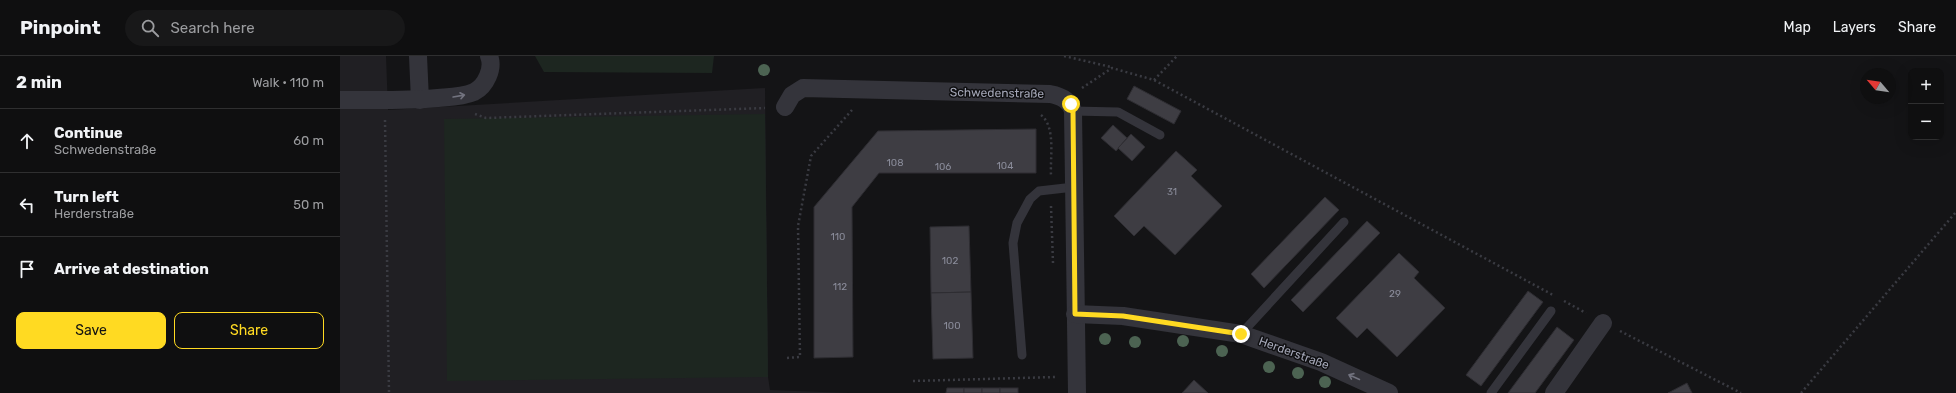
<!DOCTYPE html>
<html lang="en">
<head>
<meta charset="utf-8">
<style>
  :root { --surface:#0f0f10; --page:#181819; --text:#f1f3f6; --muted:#9b9c9f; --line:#2f2f30; --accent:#ffda22 }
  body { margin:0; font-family:Rubik,sans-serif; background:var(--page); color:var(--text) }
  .controls { position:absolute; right:12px; top:12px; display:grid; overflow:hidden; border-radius:8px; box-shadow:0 4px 16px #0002 }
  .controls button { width:36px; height:36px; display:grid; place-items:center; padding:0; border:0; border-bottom:1px solid var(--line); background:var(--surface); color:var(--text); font:20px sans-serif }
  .compass { position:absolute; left:1520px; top:12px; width:36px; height:36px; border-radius:50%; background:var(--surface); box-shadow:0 4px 16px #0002; rotate:299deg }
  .stop { position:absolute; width:12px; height:12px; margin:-9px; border:3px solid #ffda22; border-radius:50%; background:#fff }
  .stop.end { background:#ffda22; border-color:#fff; box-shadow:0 1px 4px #0008 }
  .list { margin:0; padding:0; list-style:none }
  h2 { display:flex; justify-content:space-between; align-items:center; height:52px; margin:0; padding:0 16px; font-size:17px }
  h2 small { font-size:13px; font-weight:400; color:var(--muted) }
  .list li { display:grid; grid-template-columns:26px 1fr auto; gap:12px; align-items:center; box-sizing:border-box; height:64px; padding:0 16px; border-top:1px solid var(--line) }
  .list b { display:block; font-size:15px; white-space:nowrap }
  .list p { margin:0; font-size:13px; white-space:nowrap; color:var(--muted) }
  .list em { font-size:13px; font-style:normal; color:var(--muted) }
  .actions { display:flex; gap:8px; padding:12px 16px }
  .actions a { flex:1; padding:9px 0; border:1px solid var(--accent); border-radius:8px; text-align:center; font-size:14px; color:var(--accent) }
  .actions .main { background:var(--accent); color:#111 }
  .icon { flex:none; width:22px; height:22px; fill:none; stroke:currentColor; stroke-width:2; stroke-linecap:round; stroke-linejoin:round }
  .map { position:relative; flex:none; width:1616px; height:337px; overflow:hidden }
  header { display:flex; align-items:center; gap:24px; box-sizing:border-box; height:56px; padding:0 20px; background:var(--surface); border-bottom:1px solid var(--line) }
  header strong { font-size:19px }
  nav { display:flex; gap:22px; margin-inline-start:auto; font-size:14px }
  .search { width:280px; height:36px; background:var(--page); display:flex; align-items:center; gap:10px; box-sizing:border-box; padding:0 14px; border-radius:22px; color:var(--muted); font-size:15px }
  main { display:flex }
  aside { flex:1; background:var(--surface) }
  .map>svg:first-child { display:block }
  .built { fill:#201f23 }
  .green { fill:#1d2620 }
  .building { fill:#3e3d43; stroke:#2e2d32 }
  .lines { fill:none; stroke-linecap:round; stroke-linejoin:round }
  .path { stroke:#3a3b42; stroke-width:2.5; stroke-dasharray:2 3; stroke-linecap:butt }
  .lane { stroke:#34343b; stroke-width:9 }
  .street { stroke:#34343b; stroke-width:18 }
  .tree { fill:#4c6352 }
  .oneway { stroke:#72737f }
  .route { stroke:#ffda22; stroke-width:5 }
  .labels { text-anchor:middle; stroke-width:3; stroke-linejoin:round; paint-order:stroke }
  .number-label { font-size:10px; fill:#8a8c9a }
  .street-label { font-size:12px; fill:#a4a7b7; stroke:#0f0f11 }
</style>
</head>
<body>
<header>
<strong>Pinpoint</strong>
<div class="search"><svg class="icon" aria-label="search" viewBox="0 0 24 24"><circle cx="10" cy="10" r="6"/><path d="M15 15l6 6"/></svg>Search here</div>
<nav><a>Map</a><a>Layers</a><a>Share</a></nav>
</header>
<main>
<aside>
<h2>2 min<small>Walk · 110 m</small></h2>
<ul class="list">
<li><svg class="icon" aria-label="ahead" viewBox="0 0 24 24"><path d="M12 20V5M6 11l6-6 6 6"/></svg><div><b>Continue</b><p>Schwedenstraße</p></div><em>60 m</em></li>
<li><svg class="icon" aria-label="left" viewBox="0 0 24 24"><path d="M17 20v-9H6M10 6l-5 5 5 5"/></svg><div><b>Turn left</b><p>Herderstraße</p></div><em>50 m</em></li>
<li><svg class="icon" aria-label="arrive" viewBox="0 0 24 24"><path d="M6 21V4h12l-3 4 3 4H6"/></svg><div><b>Arrive at destination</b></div></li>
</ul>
<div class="actions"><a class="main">Save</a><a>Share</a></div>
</aside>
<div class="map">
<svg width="1616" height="337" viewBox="0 0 1616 337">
  <rect width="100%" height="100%" fill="#141416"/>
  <!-- built -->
  <polygon class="built" points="0,0 46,0 48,54 425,32 428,321 430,334 509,337 0,337"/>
  <!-- green -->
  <g class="green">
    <polygon points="195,0 374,0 372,17 204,16"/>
    <polygon points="425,58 428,321 107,325 104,63"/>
  </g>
  <!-- building -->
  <g class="building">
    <polygon points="794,30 841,55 834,68 787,43"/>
    <polygon points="773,69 787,82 776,95 761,82"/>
    <polygon points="696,73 696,117 539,117 512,151 513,301 474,302 474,151 538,75"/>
    <polygon points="791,78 805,91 792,105 778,92"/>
    <polygon points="836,95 857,114 851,120 882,150 835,199 804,170 794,180 774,160"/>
    <polygon points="985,141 999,154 924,232 911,218"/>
    <polygon points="1027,165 1040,177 963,256 951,244"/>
    <polygon points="629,170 631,236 591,237 590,171"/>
    <polygon points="1059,197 1079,216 1074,222 1105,252 1057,301 1027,272 1017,282 996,262"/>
    <polygon points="1188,235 1203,246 1141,330 1126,319"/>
    <polygon points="631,236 633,302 593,303 591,237"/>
    <polygon points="1217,271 1234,284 1195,337 1168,337"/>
    <polygon points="854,324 868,337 842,337"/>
    <polygon points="1347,327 1352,337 1328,337"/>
    <polygon points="607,332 624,332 624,337 606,337"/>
    <rect x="624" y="332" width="18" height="5"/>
    <rect x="642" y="332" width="18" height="5"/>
    <rect x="660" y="332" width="18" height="5"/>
  </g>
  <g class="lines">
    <!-- path -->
    <g class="path">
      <polyline points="724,0 771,11"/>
      <polyline points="814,24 837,0"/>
      <polyline points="742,32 772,12 814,24 1213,239"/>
      <polyline points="135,58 146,62 425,52"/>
      <path d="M 701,59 C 716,71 710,101 711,119"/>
      <polyline points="45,64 49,337"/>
      <polyline points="711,150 713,207"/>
      <polyline points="1224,245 1246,257"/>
      <polyline points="1280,275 1401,337"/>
      <polyline points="447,302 460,301 458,170 471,100 512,54"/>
      <polyline points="573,325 716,321"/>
      <polyline points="1461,337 1616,156"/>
    </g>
    <!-- lane -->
    <g class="lane">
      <polyline points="733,55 778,56 820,79"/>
      <polyline points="901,278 1004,166"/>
      <polyline points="682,299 673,187 677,167 690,143 699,135 734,131"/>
      <polyline points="1151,337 1211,255"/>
    </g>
    <!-- street -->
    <g class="street">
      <polyline points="78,0 80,44"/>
      <path d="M 0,44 C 33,44 65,45 98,42 C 110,41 122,41 134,36 C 146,30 154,12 149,0"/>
      <path d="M 445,51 L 452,39 L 463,32 L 710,38 C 721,40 730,44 733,55 L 737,337"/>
      <polyline points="735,258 783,260 901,278 981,306 1049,337"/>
      <polyline points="1214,337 1263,267"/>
    </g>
  </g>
  <!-- trees -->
  <g class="tree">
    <circle cx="424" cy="14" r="6"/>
    <circle cx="765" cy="283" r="6"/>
    <circle cx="843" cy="285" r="6"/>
    <circle cx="795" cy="286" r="6"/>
    <circle cx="882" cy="295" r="6"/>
    <circle cx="929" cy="311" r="6"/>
    <circle cx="958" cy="317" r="6"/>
    <circle cx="985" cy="326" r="6"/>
  </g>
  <!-- one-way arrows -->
  <defs><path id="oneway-shaft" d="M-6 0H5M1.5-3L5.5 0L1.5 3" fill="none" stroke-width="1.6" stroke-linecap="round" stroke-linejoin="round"/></defs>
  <g class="oneway">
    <use href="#oneway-shaft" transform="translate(119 40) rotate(-10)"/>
    <use href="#oneway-shaft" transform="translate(1014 321) rotate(-156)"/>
  </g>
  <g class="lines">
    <!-- route -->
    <polyline class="route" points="731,48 733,55 735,258 783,260 901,278"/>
  </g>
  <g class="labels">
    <!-- number labels -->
    <g class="number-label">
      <text x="555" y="110">108</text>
      <text x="665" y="113">104</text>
      <text x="603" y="114">106</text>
      <text x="832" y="139">31</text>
      <text x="498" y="184">110</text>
      <text x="610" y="208">102</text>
      <text x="500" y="234">112</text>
      <text x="1055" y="241">29</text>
      <text x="612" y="273">100</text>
    </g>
    <!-- street labels -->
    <g class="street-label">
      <text transform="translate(657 37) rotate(1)" y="4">Schwedenstraße</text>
      <text transform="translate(954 297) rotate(20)" y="4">Herderstraße</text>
    </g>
  </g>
</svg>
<div class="controls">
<button>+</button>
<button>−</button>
</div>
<svg class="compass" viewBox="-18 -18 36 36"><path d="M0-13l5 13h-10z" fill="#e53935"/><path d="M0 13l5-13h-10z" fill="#9b9c9f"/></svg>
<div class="stop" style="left:731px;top:48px"></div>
<div class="stop end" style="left:901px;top:278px"></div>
</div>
</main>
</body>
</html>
